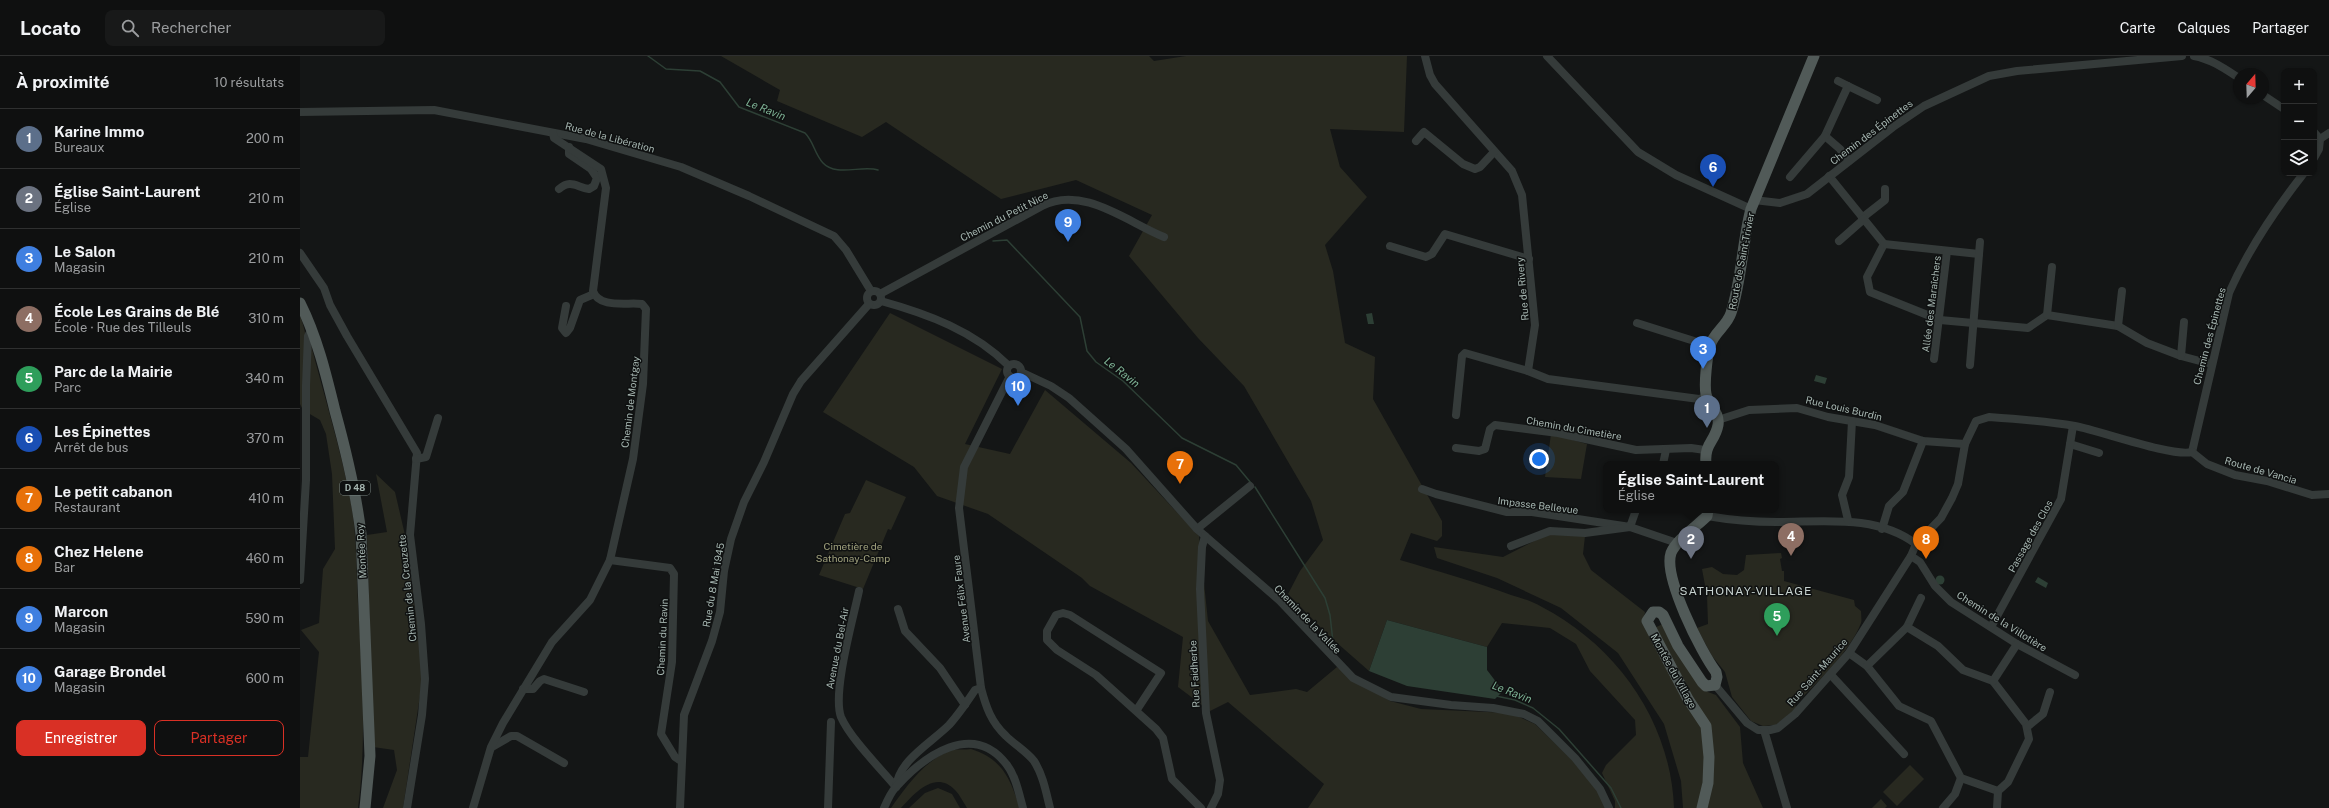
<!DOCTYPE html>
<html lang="fr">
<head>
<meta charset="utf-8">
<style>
  :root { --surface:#0f1010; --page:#181919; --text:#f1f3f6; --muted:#9b9d9f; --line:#2f3030; --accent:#d93025 }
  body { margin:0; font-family:"Public Sans",sans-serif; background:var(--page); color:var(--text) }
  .controls { position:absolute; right:12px; top:12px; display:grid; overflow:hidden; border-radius:8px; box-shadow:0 1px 3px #0004 }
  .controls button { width:36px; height:36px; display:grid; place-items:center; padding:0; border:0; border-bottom:1px solid var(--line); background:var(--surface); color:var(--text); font:20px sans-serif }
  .compass { position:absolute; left:1933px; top:12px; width:36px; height:36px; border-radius:50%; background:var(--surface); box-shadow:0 1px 3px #0004; rotate:19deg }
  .you { position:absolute; left:1239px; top:403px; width:14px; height:14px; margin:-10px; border:3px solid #fff; border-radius:50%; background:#1a73e8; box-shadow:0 0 0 6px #1a73e833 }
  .badge { display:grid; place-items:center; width:26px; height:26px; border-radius:50%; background:var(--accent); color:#fff; font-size:13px; font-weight:700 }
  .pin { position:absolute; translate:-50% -33px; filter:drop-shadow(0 1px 2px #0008) }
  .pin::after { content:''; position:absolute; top:21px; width:14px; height:12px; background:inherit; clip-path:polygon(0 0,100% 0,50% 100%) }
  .popup { position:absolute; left:1303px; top:405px; width:176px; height:52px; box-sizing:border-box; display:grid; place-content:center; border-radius:8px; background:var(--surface); filter:drop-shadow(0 1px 3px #0005); font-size:13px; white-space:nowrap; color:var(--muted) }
  .popup b { font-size:15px; color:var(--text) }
  .popup::after { content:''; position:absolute; left:50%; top:100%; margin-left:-8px; border:8px solid transparent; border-top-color:var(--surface) }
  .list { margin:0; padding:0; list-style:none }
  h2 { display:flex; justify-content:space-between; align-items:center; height:52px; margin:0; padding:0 16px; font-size:17px }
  h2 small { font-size:13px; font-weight:400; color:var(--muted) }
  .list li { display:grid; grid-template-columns:26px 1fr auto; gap:12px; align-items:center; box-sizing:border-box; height:60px; padding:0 16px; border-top:1px solid var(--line) }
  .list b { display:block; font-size:15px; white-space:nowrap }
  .list p { margin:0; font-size:13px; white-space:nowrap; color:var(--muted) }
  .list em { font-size:13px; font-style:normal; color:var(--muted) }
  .actions { display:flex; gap:8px; padding:12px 16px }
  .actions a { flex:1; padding:9px 0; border:1px solid var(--accent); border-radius:8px; text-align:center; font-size:14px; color:var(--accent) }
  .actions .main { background:var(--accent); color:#fff }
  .icon { flex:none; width:22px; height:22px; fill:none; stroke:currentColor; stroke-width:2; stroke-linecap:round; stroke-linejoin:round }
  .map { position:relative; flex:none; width:2029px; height:752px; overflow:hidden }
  header { display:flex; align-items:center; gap:24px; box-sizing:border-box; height:56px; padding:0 20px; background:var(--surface); border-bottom:1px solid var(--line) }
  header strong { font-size:19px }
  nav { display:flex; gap:22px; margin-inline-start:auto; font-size:14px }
  .search { width:280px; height:36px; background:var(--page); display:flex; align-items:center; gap:10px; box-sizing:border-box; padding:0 14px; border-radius:8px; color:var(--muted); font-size:15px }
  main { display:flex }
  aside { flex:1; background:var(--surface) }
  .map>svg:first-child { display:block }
  .green { fill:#282920 }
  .water { fill:#2d3f35 }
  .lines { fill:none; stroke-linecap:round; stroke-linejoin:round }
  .stream { stroke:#2d3f35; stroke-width:1.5 }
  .minor { stroke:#353b3a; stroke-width:8 }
  .major { stroke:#515a58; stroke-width:11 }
  .labels { text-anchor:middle; stroke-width:3; stroke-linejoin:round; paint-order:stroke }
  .shield { fill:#0f1111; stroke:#798481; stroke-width:1 }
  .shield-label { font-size:9px; font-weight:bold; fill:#a6b6b1 }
  .street-label { font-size:10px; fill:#a6b6b1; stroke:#0f1111 }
  .park-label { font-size:10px; fill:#a0a17d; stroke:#0f1111 }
  .water-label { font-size:11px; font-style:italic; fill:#7db194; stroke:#0f1111 }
  .quarter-label { font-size:12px; letter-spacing:1px; fill:#c7d2cf; stroke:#0f1111 }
</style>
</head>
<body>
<header>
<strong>Locato</strong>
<div class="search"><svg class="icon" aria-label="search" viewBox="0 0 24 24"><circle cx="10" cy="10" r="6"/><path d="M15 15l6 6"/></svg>Rechercher</div>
<nav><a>Carte</a><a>Calques</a><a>Partager</a></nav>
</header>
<main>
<aside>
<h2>À proximité<small>10 résultats</small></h2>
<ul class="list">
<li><span class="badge" style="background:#5c6f8a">1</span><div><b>Karine Immo</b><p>Bureaux</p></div><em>200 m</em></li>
<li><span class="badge" style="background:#6b7280">2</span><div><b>Église Saint-Laurent</b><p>Église</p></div><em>210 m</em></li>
<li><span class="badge" style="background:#3f7fe0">3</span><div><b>Le Salon</b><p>Magasin</p></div><em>210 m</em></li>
<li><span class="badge" style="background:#8d6e63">4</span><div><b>École Les Grains de Blé</b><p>École · Rue des Tilleuls</p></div><em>310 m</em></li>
<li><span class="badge" style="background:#2e9e5b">5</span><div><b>Parc de la Mairie</b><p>Parc</p></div><em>340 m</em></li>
<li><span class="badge" style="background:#1a4fb4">6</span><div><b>Les Épinettes</b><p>Arrêt de bus</p></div><em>370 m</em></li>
<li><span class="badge" style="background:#e8710a">7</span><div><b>Le petit cabanon</b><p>Restaurant</p></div><em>410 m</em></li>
<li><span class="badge" style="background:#e8710a">8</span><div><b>Chez Helene</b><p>Bar</p></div><em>460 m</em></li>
<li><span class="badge" style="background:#3f7fe0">9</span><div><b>Marcon</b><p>Magasin</p></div><em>590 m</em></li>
<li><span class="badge" style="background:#3f7fe0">10</span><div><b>Garage Brondel</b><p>Magasin</p></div><em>600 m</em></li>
</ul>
<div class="actions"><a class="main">Enregistrer</a><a>Partager</a></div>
</aside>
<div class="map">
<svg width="2029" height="752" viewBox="0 0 2029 752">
  <rect width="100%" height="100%" fill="#141616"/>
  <!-- green -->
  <g class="green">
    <path d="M 421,0 L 849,0 L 854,5 L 886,0 L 1107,0 L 1104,76 L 1030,73 L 1040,111 L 1067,141 L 1025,189 L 1033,215 L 1045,287 L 1075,301 L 1073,343 L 1142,465 L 1142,480 L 1137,485 L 1111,477 L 1100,504 C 1137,515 1174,525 1211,539 C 1221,542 1232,545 1242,551 C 1317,590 1371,666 1374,752 L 1315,752 L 1315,745 L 1302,717 L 1306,709 L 1336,679 L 1335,664 L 1290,615 L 1276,588 L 1250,572 L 1202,567 L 1187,591 L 1087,564 L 1069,615 L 1028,579 L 988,538 L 1000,515 L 1023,484 L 1011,445 L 944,330 L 898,282 L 829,200 L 852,159 L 776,124 L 701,143 L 586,66 L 562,81 L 477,45 L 480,34 Z"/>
    <polygon points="590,257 702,313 665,388 710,398 745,334 831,407 899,480 908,565 950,639 996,633 1007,636 1037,611 1090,645 1121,653 1210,657 1235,668 1271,703 1297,734 1306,752 1008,752 1024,728 928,646 910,655 878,631 883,581 790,530 782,522 688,458 637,440 614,411 523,356"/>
    <path d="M 0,260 C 5,271 4,280 11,289 C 24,340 40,390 50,442 C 57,476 56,512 58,547 C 62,614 67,685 58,752 L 0,752 L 0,701 L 8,701 L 19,596 L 1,574 L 19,567 L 23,513 L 35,493 L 32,418 L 26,378 L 20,364 L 3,354 L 0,348 Z"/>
    <polygon points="1251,378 1287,388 1281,423 1245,421"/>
    <polygon points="76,418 95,436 105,479 121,596 121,633 103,752 83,752 97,714 94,694 73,691 67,479 87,476"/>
    <polygon points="566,424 606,441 591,474 588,473 563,533 519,519 545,458 550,457"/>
    <polygon points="1248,478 1285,480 1283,498 1291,514 1345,556 1343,567 1352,573 1365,567 1387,612 1408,636 1416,639 1440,671 1443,707 1463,752 1383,752 1381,725 1364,668 1318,597 1261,552 1197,522 1137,502 1134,491 1203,501"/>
    <path d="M 1481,497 L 1482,502 L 1480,503 L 1482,515 L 1484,515 L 1484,525 L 1554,544 L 1555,550 L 1561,555 C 1561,559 1562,564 1561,567 C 1550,596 1516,627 1495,649 L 1497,652 L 1476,669 L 1463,670 L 1451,665 L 1432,641 L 1425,616 L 1412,600 L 1397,572 L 1408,568 L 1407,540 L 1402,513 L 1412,511 L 1423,518 L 1437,519 L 1444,514 L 1446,499 Z"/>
    <path d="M 671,693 C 703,703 710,723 720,752 L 667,752 C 663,746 660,739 655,734 C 635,713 614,738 601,752 L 591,752 C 605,732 627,701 653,694 C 658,693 666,694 671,693 Z"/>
    <polygon points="1610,709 1624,723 1597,750 1583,736"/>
    <polygon points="638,732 652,738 660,752 609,752 625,737"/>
    <polygon points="1581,743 1587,750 1585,752 1572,752"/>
  </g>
  <!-- water -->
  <g class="water">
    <polygon points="1072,257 1074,268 1068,268 1066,258"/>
    <polygon points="1516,319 1527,322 1525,328 1514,325"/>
    <circle cx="1640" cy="524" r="4.5"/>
    <polygon points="1738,521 1748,527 1746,532 1735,526"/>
    <polygon points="1087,564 1187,591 1187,614 1203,635 1195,643 1107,630 1069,615"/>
  </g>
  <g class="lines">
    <!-- stream -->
    <g class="stream">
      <path d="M 348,0 L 366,13 L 400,15 L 420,26 L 439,51 L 505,77 C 514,86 514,97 523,107 C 536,121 562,109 578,114"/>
      <polyline points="693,185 707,184 780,261 787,295 796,306 823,325 882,382 936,409 951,427"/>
      <polyline points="955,431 1025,542 1030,559 1033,586"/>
      <polyline points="1196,640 1215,644 1233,652 1259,673 1311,732 1321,752"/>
    </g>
    <!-- minor -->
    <g class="minor">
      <polyline points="1125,0 1130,19 1135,28 1212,115 1222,139 1235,269 1228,315 1248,323 1399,343 1406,341"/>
      <polyline points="1247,0 1338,96 1376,119 1451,153"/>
      <path d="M 1894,0 C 1911,3 1925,13 1939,22"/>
      <polyline points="1538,25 1548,30"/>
      <polyline points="1963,39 1984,53"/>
      <polyline points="0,56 134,54 286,83 381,111 449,140 534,180 546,194 571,235"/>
      <polyline points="2014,76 2020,83 2019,93 2014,102"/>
      <polyline points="2020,83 2029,77"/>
      <polyline points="1116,85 1124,76 1163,108 1175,113 1180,111 1194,96"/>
      <polyline points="1549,105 1540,93 1525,80 1548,30 1577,44"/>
      <polyline points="1529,120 1584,188 1567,221 1570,236 1640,264 1728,272 1747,259 1818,270 1847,287 1881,300 1911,308"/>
      <polyline points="1490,121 1525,80"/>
      <path d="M 259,133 C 271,123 276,131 289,133 L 294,130 L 297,122 L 291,113 L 269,98 L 269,91"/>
      <polyline points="1454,144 1480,147 1507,138 1593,71 1624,50 1689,20 1717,15 1882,0"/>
      <polyline points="1562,162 1585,144 1585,133"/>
      <polyline points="1539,185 1564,163"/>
      <polyline points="1584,188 1679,198"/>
      <polyline points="1090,190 1126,201 1132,198 1145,178 1229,203"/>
      <polyline points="0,197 24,232 30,249 47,280 117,397 110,479 121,568 125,623 122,659 107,752"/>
      <circle cx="574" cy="242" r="7"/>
      <path d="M 580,238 L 742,150 C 783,129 827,166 864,181"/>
      <path d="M 581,245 C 628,258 674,275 709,310"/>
      <polyline points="266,250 262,272 266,277 270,272 280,244 294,238"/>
      <polyline points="1747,259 1752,211"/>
      <polyline points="1337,267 1410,290"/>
      <polyline points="1818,270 1822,235"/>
      <polyline points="1881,300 1884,266"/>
      <polyline points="1634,303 1647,195"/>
      <circle cx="714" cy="315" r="7"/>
      <polyline points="1670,309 1680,186"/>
      <polyline points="721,316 751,330 769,342 826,393 897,473 980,545 1053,622 1091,641 1151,649 1193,652 1224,658 1238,665 1275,702 1300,733 1309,752"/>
      <path d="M 710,320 L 664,411 L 659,452 L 681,632 C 686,651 691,666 706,680 C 715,689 726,695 734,705 C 743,719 746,736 750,752"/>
      <polyline points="1156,359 1162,300 1165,297 1228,315"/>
      <polyline points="1418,364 1449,354 1497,352 1528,361 1575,369 1623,385 1665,388"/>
      <polyline points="1770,388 1799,397"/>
      <polyline points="1156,392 1179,395 1185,393 1190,373 1195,369 1258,377 1336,394 1391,392 1405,394"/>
      <path d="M 1892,396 L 1929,237 C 1948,194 1975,154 2004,117"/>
      <polyline points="1892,396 1907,408 1935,419 1967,425 2012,439 2029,438"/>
      <polyline points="116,403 126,401 138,362"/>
      <polyline points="1363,408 1366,394"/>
      <polyline points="1122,433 1136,438 1207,456 1232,456 1330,471 1336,454"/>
      <path d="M 1407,460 C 1430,464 1454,466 1477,466 C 1523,466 1576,458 1616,488"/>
      <polyline points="1548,464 1542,439 1549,421 1552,365"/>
      <polyline points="897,473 950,430"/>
      <polyline points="1582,473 1589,450 1603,436 1623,385"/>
      <polyline points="905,480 902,491 900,533 906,657 920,724 918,738 911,752"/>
      <polyline points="1211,490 1250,475 1285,477 1330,471 1377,487"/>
      <polyline points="1611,500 1620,506 1635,530 1651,546 1717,588 1775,619"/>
      <polyline points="310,504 370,512 374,518 372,606 361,678 375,701 381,705"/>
      <polyline points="0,524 6,424 6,330 8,280 12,273"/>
      <path d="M 559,535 C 553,563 532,637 541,661 C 550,682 581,713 596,731"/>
      <polyline points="598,553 605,575 640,612 665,649"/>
      <polyline points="1607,571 1621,542"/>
      <polyline points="1691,571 1761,443 1773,370"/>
      <polyline points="1549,597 1567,610 1599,650 1631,665 1661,722 1698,735 1708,726 1729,683 1726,668 1693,625"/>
      <polyline points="1567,610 1607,571 1638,590 1663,614 1693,625"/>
      <polyline points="1531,619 1604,698"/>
      <polyline points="1693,625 1717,588"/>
      <path d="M 1415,629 L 1447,667 L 1458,674 L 1470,674 L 1478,672 L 1495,658 L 1549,597 L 1611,500 L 1616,488 L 1641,462 L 1652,442 L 1658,428 L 1665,388 L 1676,365 L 1689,361 C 1718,363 1747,365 1775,370 C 1801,375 1872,401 1892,396"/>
      <polyline points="223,633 233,633 240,625 244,623 284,636"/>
      <polyline points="836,655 861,617 770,559 763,557 756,559 747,575 747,584 757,594 796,619 856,673 863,682 872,723 901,752"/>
      <polyline points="1727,671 1743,658 1750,636"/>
      <polyline points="1464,674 1487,752"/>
      <polyline points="192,691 211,680 217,680 264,707"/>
      <path d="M 596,731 C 599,704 631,687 649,669 C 659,658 667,646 675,634 L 681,632"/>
      <path d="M 173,752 L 191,691 L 203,667 L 252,586 L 290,544 L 310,504 L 333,403 L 343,328 L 346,253 L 342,248 C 328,246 299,253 293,235 L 306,132 L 301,113 L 254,82 L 253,77"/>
      <polyline points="380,752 384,659 412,585 420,556 424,515 431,483 444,446 464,406 493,338 501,325 569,248"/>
      <polyline points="528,752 531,666"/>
      <path d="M 584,752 C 587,745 591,736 596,731 C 624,700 673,664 707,709 C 716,721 719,738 723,752"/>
      <polyline points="1643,752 1655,738 1661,722"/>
      <polyline points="1697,752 1698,735"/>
    </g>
    <!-- major -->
    <g class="major">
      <path d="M 0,247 C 17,281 26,318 35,355 C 46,395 56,436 61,478 L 70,700 L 65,752"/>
      <path d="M 1406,408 C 1404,387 1415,386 1418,369 C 1420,356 1408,349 1406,338 C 1404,328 1407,300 1410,290 C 1413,277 1427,270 1431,257 C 1442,223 1442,187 1451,153 L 1514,0"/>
      <path d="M 1402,752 L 1408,727 L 1409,701 L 1406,670 L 1388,643 L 1347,565 L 1353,556 L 1359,556 L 1363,559 L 1378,590 L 1402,626 L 1406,630 L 1415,629 L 1417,621 L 1416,616 C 1401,596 1363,521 1371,497 C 1376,484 1397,470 1407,460 L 1408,454"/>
    </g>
  </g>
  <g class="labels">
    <!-- shield labels -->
    <rect class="shield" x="40" y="425" width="30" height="14" rx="3"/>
    <g class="shield-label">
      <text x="55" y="435">D 48</text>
    </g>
    <!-- street labels -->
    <g class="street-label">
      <text transform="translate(1571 76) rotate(-37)" y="4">Chemin des Épinettes</text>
      <text transform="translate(310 81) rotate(15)" y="4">Rue de la Libération</text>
      <text transform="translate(704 160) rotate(-27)" y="4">Chemin du Petit Nice</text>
      <text transform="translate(1441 205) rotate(-79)" y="4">Route de Saint-Trivier</text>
      <text transform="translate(1222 233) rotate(-95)" y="4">Rue de Rivery</text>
      <text transform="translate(1631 248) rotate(-83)" y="4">Allée des Maraîchers</text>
      <text transform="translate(1909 280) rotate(-75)" y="4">Chemin des Épinettes</text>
      <text transform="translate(330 346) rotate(-83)" y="4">Chemin de Montgay</text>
      <text transform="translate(1544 352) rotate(13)" y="4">Rue Louis Burdin</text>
      <text transform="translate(1274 372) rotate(10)" y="4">Chemin du Cimetière</text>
      <text transform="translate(1961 414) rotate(16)" y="4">Route de Vancia</text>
      <text transform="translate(1238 449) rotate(7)" y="4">Impasse Bellevue</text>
      <text transform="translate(1730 480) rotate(-61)" y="4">Passage des Clos</text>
      <text transform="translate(61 495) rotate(-93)" y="4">Montée Roy</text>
      <text transform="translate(413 529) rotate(-80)" y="4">Rue du 8 Mai 1945</text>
      <text transform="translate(107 532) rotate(-96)" y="4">Chemin de la Creuzette</text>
      <text transform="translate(661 543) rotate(-97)" y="4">Avenue Félix Faure</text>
      <text transform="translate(1008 563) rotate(46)" y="4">Chemin de la Vallée</text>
      <text transform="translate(1702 565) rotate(32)" y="4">Chemin de la Villotière</text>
      <text transform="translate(362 581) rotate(-87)" y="4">Chemin du Ravin</text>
      <text transform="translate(537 592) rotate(-79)" y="4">Avenue du Bel-Air</text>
      <text transform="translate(1374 615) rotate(61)" y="4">Montée du Village</text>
      <text transform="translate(1517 616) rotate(-49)" y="4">Rue Saint-Maurice</text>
      <text transform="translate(894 618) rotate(-93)" y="4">Rue Faidherbe</text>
    </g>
    <!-- park labels -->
    <g class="park-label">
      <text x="553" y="494">Cimetière de<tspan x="553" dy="12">Sathonay-Camp</tspan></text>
    </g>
    <!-- water labels -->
    <g class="water-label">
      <text transform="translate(466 53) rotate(22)" y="4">Le Ravin</text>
      <text transform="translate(822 316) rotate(38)" y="4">Le Ravin</text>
      <text transform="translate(1212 636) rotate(21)" y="4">Le Ravin</text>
    </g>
    <!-- quarter labels -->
    <g class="quarter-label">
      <text x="1446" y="539">SATHONAY-VILLAGE</text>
    </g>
  </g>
</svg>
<div class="controls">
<button>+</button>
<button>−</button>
<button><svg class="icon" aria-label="layers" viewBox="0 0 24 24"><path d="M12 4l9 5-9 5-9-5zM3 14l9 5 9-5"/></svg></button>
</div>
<svg class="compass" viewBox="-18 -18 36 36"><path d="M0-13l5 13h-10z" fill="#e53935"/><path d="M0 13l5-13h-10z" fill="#9b9d9f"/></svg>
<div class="you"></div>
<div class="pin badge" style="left:1407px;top:372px;background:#5c6f8a">1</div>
<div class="pin badge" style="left:1391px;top:503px;background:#6b7280">2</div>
<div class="popup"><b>Église Saint-Laurent</b>Église</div>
<div class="pin badge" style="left:1403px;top:313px;background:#3f7fe0">3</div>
<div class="pin badge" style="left:1491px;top:500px;background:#8d6e63">4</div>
<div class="pin badge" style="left:1477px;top:580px;background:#2e9e5b">5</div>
<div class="pin badge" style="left:1413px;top:131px;background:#1a4fb4">6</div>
<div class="pin badge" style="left:880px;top:428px;background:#e8710a">7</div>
<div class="pin badge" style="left:1626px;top:503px;background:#e8710a">8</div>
<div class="pin badge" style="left:768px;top:186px;background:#3f7fe0">9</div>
<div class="pin badge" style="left:718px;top:350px;background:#3f7fe0">10</div>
</div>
</main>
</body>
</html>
